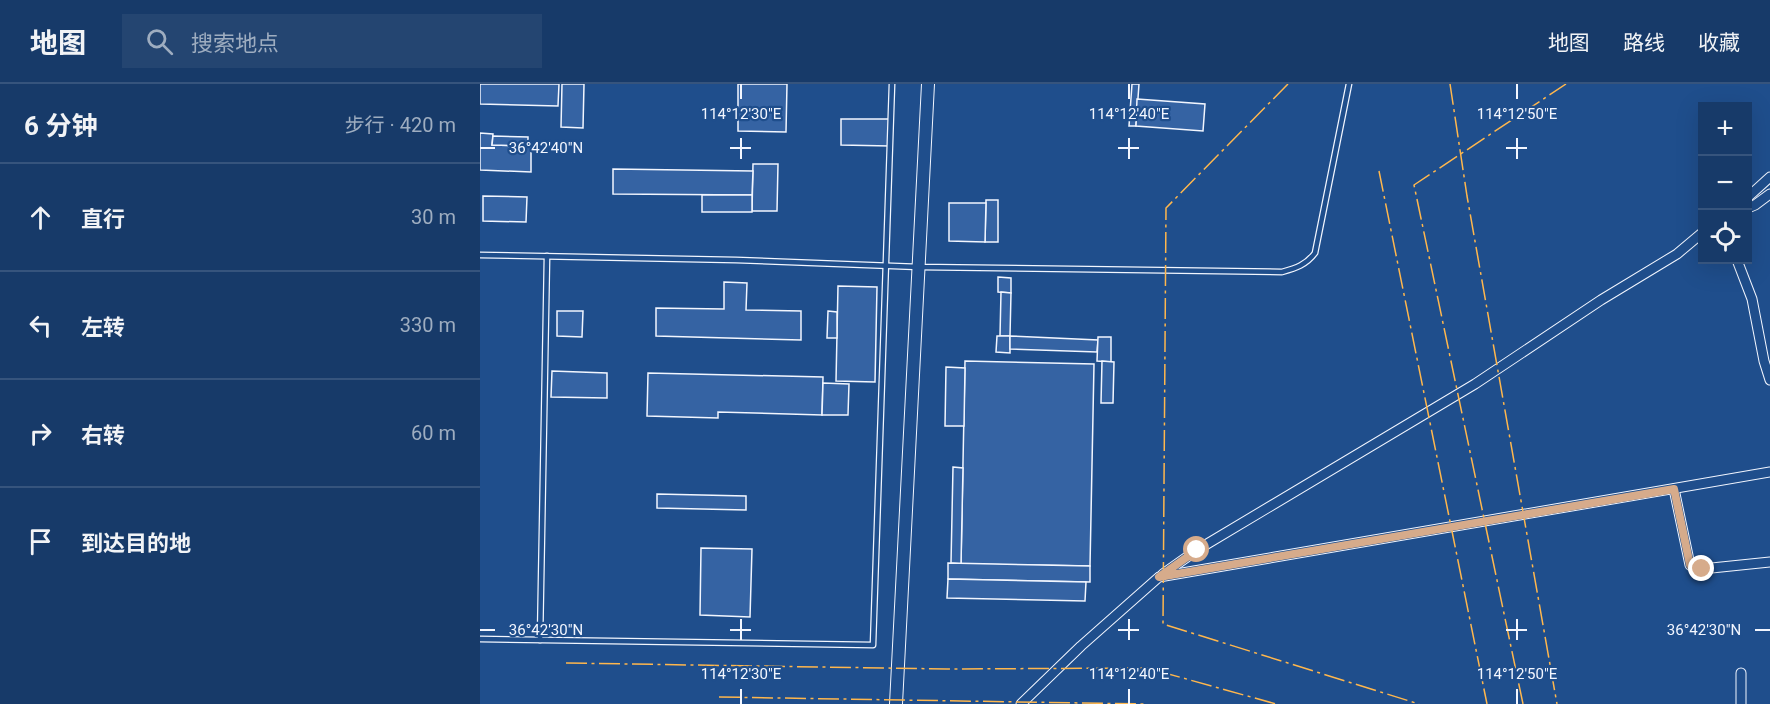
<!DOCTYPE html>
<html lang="zh">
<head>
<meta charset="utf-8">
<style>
  :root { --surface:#173a69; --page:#244571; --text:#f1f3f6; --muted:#9eadc0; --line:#36547d }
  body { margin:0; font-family:Roboto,"Noto Sans SC",sans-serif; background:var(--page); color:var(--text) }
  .controls { position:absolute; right:18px; top:18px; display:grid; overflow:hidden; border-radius:0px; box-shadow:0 6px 24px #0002 }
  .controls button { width:54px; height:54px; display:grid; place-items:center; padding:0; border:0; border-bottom:2px solid var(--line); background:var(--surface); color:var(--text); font:30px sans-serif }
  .stop { position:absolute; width:18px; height:18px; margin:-14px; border:4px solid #d6ab8b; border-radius:50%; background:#fff }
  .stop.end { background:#d6ab8b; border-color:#fff; box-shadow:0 2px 6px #0008 }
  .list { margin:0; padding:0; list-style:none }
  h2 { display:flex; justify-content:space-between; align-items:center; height:78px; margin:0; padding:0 24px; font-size:26px }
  h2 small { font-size:20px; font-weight:400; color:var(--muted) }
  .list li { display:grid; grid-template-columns:39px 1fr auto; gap:18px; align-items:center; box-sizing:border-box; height:108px; padding:0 24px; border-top:2px solid var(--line) }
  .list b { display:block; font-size:22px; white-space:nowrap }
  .list em { font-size:20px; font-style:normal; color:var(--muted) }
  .icon { flex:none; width:33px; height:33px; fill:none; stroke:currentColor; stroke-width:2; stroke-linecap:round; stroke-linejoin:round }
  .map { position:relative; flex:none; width:1290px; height:620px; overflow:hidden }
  header { display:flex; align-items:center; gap:36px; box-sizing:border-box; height:84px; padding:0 30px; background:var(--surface); border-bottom:2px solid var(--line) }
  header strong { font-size:28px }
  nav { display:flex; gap:33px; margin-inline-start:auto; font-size:21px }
  .search { width:420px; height:54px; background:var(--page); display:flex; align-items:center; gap:15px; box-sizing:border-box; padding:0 21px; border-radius:0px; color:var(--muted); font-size:22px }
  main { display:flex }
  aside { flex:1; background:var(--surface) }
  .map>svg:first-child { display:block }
  .building { fill:#3563a3; stroke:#f2f6ff; stroke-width:1.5 }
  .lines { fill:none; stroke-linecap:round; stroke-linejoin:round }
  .service-casing { stroke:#f2f6ff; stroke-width:7 }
  .minor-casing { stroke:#f2f6ff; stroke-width:11 }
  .tertiary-casing { stroke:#f2f6ff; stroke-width:14 }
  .service { stroke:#1f4e8c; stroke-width:4.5 }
  .minor { stroke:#1f4e8c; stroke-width:9 }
  .tertiary { stroke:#1f4e8c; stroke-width:12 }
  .power { stroke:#ffb74d; stroke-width:1.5; stroke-dasharray:21 4.5 3 4.5; stroke-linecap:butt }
  .route { stroke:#d6ab8b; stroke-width:8 }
  .ticks { fill:none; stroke:#f2f6ff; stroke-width:2 }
  .ticks-label { font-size:15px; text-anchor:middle; fill:#f2f6ff; stroke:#1f4e8c; stroke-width:4.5; stroke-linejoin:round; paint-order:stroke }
</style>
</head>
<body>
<header>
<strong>地图</strong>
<div class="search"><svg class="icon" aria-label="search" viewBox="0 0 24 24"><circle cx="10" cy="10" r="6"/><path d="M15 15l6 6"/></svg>搜索地点</div>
<nav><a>地图</a><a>路线</a><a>收藏</a></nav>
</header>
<main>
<aside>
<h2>6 分钟<small>步行 · 420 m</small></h2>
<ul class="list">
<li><svg class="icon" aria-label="ahead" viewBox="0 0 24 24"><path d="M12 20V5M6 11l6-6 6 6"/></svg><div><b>直行</b></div><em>30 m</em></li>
<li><svg class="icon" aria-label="left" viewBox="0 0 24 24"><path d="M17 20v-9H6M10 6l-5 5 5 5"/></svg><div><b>左转</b></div><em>330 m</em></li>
<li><svg class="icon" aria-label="right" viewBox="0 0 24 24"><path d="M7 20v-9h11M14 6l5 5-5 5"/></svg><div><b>右转</b></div><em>60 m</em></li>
<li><svg class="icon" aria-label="arrive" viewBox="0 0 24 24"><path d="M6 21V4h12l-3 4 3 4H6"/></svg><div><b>到达目的地</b></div></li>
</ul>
</aside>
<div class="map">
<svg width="1290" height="620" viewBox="0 0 1290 620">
  <rect width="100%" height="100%" fill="#1f4e8c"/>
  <!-- building -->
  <g class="building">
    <polygon points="0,0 79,0 78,22 0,20"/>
    <polygon points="82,0 104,0 103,44 81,43"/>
    <polygon points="258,0 307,0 306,48 258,47"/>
    <polygon points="652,0 659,0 656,42 649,42"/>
    <polygon points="657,15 725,20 723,47 656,42"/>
    <polygon points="361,35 410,35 410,62 361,61"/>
    <polygon points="0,49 13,50 12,61 51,62 51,88 0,86"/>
    <polygon points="13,52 48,53 48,62 12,61"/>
    <polygon points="273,80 298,80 297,127 272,127"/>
    <polygon points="133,85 273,87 272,111 133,110"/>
    <rect x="222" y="111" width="50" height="17"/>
    <polygon points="3,112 47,113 46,138 3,137"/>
    <polygon points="506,116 518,116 518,158 505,158"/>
    <polygon points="469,119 506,119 505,158 469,157"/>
    <polygon points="518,193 531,194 531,209 518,208"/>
    <polygon points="244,198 267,199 266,226 321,227 321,256 176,252 176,224 244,225"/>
    <polygon points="358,202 397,203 395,298 356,297"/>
    <polygon points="521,208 531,209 530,252 520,252"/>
    <polygon points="77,227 103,227 102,253 77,252"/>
    <polygon points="348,227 357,228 357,254 347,254"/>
    <polygon points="517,252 530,252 530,269 516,268"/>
    <polygon points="530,252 618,256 617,268 530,265"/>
    <polygon points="618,253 631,253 631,278 617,277"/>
    <polygon points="485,277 614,280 610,482 481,480"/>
    <polygon points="622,277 634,278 633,319 621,319"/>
    <polygon points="466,283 485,284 484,342 465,342"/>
    <polygon points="72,287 127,289 127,314 71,313"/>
    <polygon points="168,289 343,293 342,331 238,328 238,334 167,332"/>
    <polygon points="343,299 369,300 368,331 342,331"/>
    <polygon points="473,383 483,384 481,480 471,479"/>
    <polygon points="177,410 266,412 266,426 177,424"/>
    <polygon points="221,464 272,465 270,533 220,531"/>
    <polygon points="468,479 610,482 610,498 468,495"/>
    <polygon points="468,495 606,498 605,517 467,514"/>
  </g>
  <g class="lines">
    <defs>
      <g id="service">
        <path d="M 0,171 L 256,176 L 439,183 L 802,188 C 816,184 826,181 835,169 L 869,0"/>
        <polyline points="0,555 393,561 412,0"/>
        <polyline points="60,556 67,172"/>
      </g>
      <g id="minor">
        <polyline points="1268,113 1290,93"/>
        <polyline points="1268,124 1275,121 1290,110"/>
        <polyline points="1257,176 1272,215 1284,277 1290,296"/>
        <polyline points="1194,405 1210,481 1214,484 1222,485 1290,478"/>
        <polyline points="683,490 717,466 995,300 1121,216 1197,170 1222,149"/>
        <polyline points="541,620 601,562 679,493 1290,388"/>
        <polyline points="1261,620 1261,589"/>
      </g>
      <polyline id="tertiary" points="416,620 448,0"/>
    </defs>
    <!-- service casing -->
    <use href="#service" class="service-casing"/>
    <!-- minor casing -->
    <use href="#minor" class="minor-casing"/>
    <!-- tertiary casing -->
    <use href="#tertiary" class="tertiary-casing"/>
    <!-- service -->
    <use href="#service" class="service"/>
    <!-- minor -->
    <use href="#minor" class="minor"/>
    <!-- tertiary -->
    <use href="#tertiary" class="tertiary"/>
    <!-- power -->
    <g class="power">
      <polyline points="808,0 686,124 683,540 939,620"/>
      <polyline points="970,0 987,112 1077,620"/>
      <polyline points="899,87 1007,620"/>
      <polyline points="86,579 467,585 667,584 796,620"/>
      <polyline points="239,613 664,620"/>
      <polyline points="1043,620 934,101 1086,0"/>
    </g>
  </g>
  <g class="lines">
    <!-- route -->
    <polyline class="route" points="717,466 679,493 1194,405 1210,481 1214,484 1222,485"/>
  </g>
  <!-- ticks -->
  <path class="ticks" d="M 261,0 L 261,15M 649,0 L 649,15M 1037,0 L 1037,15M 261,54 L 261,75M 649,54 L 649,75M 1037,54 L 1037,75M 0,64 L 15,64M 250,64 L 271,64M 638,64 L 659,64M 1026,64 L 1047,64M 261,535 L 261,556M 649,535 L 649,556M 1037,535 L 1037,556M 0,546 L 15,546M 250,546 L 271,546M 638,546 L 659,546M 1026,546 L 1047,546M 1275,546 L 1290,546M 261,605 L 261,620M 649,605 L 649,620M 1037,605 L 1037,620"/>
  <g class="ticks-label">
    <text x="261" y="35">114°12'30"E</text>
    <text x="649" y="35">114°12'40"E</text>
    <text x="1037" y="35">114°12'50"E</text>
    <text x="66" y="69">36°42'40"N</text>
    <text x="66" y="551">36°42'30"N</text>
    <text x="1224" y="551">36°42'30"N</text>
    <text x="261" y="595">114°12'30"E</text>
    <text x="649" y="595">114°12'40"E</text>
    <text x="1037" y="595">114°12'50"E</text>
  </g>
</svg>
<div class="controls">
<button>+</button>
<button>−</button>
<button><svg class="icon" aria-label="locate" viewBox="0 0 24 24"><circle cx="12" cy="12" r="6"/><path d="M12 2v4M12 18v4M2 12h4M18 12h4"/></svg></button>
</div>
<div class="stop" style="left:717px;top:466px"></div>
<div class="stop end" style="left:1222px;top:485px"></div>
</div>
</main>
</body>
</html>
